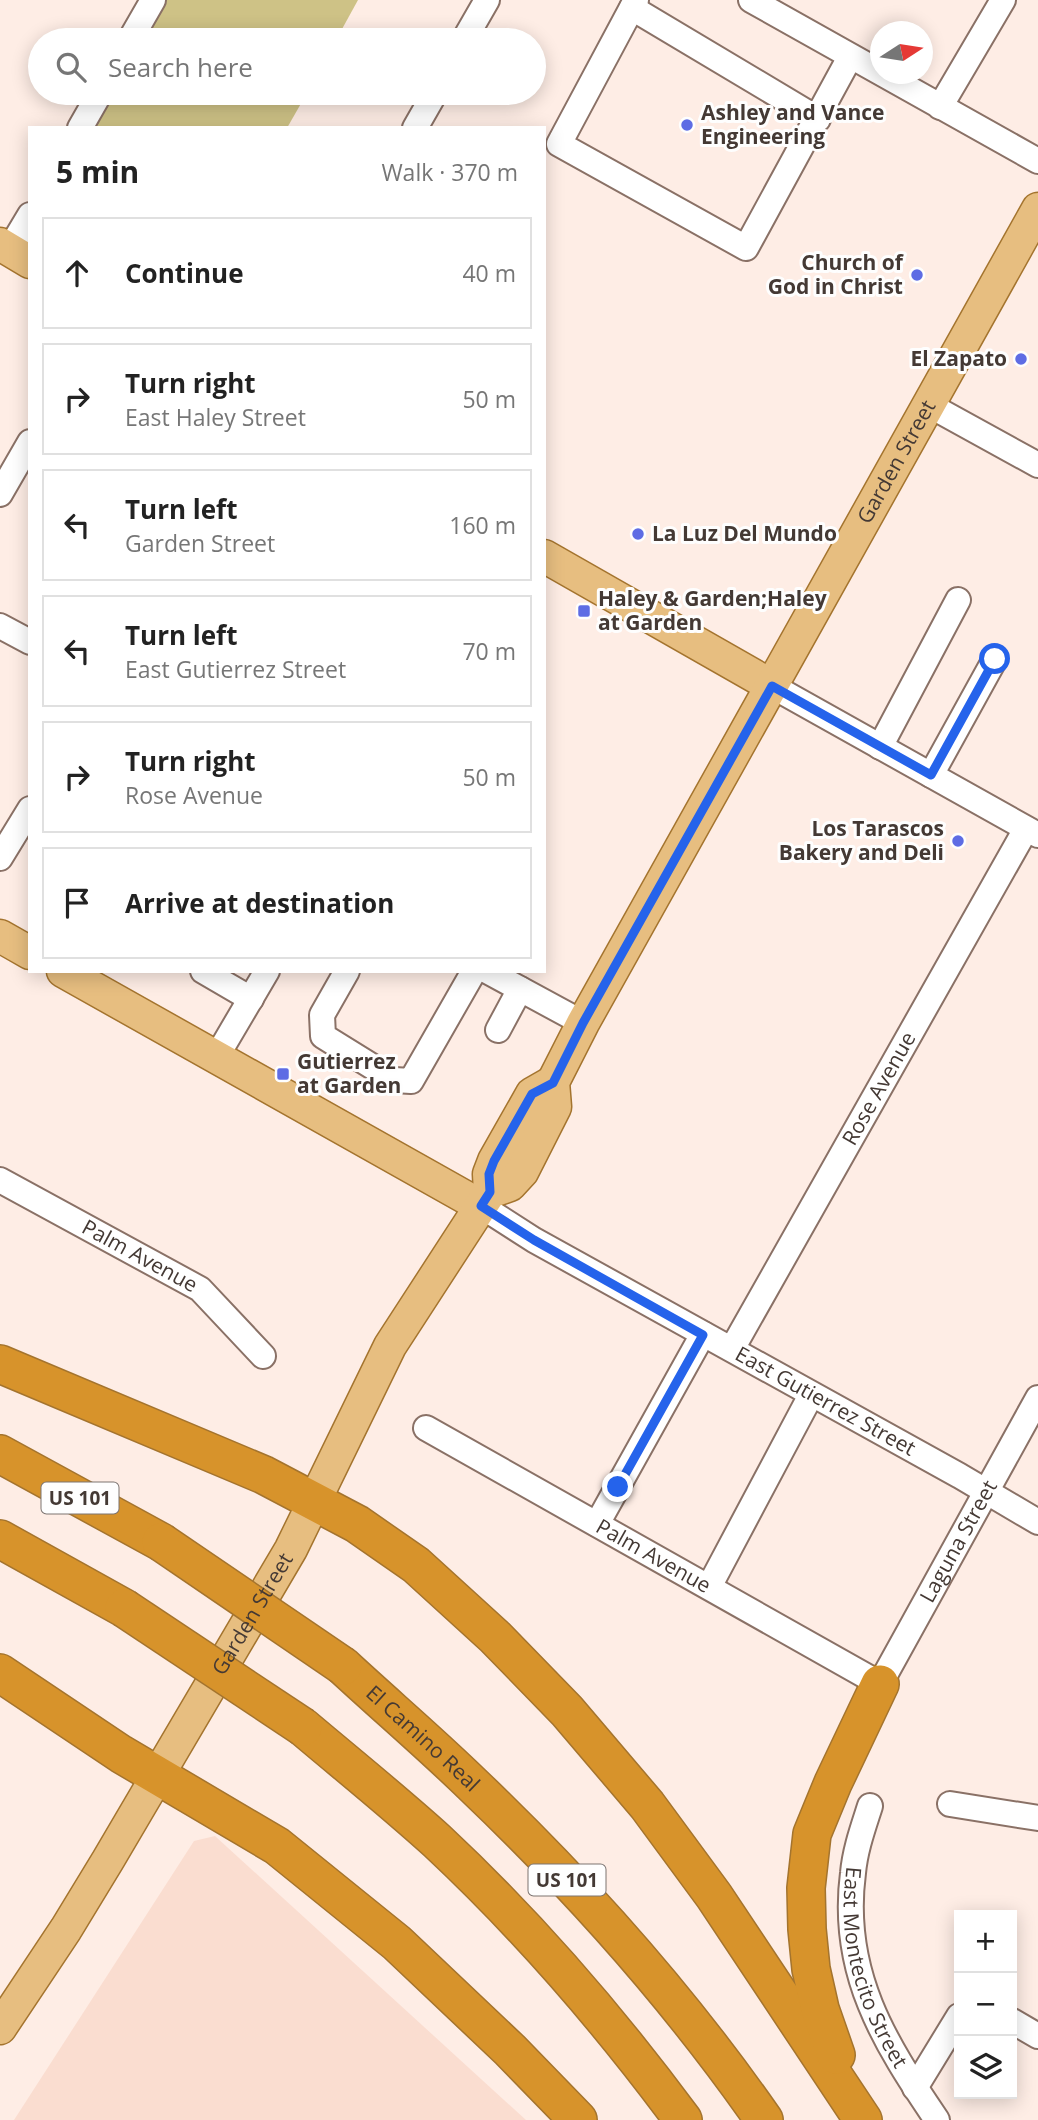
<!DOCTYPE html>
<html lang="en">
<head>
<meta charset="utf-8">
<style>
  :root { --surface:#fff; --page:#f6f6f6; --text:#222; --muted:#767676; --line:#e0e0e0 }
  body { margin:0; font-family:"Open Sans",sans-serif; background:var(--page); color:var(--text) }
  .controls { position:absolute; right:21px; bottom:21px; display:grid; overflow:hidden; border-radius:0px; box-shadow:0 4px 18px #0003 }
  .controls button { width:63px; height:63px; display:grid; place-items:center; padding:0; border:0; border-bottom:2px solid var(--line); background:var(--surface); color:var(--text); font:35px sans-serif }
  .compass { position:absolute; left:870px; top:21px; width:63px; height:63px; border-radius:50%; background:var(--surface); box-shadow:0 4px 18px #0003; rotate:78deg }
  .stop { position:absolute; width:21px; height:21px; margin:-16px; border:5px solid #2563eb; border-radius:50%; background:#fff }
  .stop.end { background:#2563eb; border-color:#fff; box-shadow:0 2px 7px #0008 }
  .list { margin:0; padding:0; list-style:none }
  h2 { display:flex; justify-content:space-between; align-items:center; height:91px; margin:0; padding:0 28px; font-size:30px }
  h2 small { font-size:23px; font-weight:400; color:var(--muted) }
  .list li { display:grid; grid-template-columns:46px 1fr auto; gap:21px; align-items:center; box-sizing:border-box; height:112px; margin:0 14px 14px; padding:0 14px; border:2px solid var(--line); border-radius:0px }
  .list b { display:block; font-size:26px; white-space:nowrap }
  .list p { margin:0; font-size:23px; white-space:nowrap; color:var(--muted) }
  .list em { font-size:23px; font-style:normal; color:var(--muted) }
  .icon { flex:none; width:38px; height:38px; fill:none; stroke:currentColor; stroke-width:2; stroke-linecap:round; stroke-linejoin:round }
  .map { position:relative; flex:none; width:1038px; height:2120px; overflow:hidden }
  .search { position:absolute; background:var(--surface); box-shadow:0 4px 18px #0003; left:28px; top:28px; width:518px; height:77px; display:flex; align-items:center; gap:18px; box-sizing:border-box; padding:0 24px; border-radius:38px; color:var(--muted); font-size:26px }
  .panel { position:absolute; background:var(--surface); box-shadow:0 4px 18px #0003; left:28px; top:126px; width:518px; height:847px; border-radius:0px }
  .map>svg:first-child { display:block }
  .built { fill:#faddd0 }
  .green { fill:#cec286 }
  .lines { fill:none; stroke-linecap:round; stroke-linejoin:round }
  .minor-casing { stroke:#8a7166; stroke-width:28 }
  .major-casing { stroke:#a4742e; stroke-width:35 }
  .highway-casing { stroke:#a4742e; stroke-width:40 }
  .minor { stroke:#fff; stroke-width:24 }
  .major { stroke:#e7be80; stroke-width:32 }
  .highway { stroke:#d7932b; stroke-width:37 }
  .highway-bridge-casing { stroke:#a4742e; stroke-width:40; stroke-linecap:butt }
  .highway-bridge { stroke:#d7932b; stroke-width:37 }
  .route { stroke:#2563eb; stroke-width:9 }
  .poi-dot { fill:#5e6ce4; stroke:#fefefe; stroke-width:2.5 }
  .labels { text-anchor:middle; stroke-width:6; stroke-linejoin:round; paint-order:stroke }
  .shield { fill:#fefefe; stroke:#7c7471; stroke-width:2 }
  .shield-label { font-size:19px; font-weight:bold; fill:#443934 }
  .poi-label { font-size:21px; font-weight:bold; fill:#443934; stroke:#fefefe; text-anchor:start }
  .street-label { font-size:21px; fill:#443934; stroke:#fefefe }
</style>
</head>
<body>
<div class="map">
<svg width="1038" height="2120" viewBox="0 0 1038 2120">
  <rect width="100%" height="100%" fill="#feede5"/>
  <!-- built -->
  <polygon class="built" points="215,1836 526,2120 14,2120 194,1841"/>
  <!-- green -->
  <g class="green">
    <polygon points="163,0 358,0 336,40 140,40"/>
    <polygon points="110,93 307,93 287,128 90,128"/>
  </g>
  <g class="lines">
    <defs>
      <g id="minor">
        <polyline points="636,0 559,144 746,248 850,57"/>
        <polyline points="751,0 1038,161"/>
        <polyline points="632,8 818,119"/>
        <polyline points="130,40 153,0"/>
        <polyline points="464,40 487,0"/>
        <polyline points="940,107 1003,0"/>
        <polyline points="80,128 100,93"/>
        <polyline points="415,128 435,93"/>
        <polyline points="9,250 30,215"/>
        <polyline points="929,405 1038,465"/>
        <polyline points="0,494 30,442"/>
        <polyline points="0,626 30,642"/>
        <polyline points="772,686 1038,835"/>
        <polyline points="880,747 958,600"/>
        <polyline points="931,775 995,659"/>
        <polyline points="0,858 30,809"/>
        <polyline points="203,971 251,999"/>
        <polyline points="347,971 322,1015 323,1036 394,1080 411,1081 474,971"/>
        <polyline points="487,971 583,1023"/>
        <polyline points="498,1030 520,989"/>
        <polyline points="217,1056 267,971"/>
        <path id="s1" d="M 0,1180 L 200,1289 L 263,1356"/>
        <path id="s2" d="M 481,1206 L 534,1240 L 960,1476 L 1038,1522"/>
        <path id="s3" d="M 732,1349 L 1026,829"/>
        <path id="s4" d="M 426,1428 L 880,1684 L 1038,1398"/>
        <polyline points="597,1524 703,1334"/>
        <polyline points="709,1587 811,1395"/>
        <polyline points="950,1804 1038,1818"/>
        <path id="s5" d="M 870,1806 C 863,1828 855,1850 853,1873 C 840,1972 884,2042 937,2120"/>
        <polyline points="1012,2021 1038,2036"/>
        <polyline points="915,2088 959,2016"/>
      </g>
      <g id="major">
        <polyline points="0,244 30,262"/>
        <polyline points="544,556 772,686"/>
        <polyline points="0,936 30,953"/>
        <polyline points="63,971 481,1206"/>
        <polyline points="490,1192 489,1174 494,1161 532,1094 553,1082"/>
        <path id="s6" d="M 0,2028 L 66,1929 L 108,1860 L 291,1549 L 390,1346 L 490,1192 L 510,1185 L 522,1172 L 555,1107 L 553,1082 L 583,1023 L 1038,209"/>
      </g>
      <g id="highway">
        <polyline points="0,1364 264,1475 357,1524 416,1565 495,1637 567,1711 647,1805 714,1896 863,2120"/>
        <polyline points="0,1454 161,1542"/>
        <polyline points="0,1539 124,1608"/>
        <path id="s7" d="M 343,1666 C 385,1705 430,1743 472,1784 C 580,1887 679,1998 764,2120"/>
        <polyline points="0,1673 121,1754 277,1846 397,1943 510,2050 578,2120"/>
        <path d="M 303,1727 C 348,1765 394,1802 437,1841 C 528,1926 609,2020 683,2120"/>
        <polyline points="836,2055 820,2009 811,1969 807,1929 806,1888 812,1834 833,1783 880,1684"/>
      </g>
    </defs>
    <!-- minor casing -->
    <use href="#minor" class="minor-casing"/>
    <!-- major casing -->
    <use href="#major" class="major-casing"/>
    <!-- highway casing -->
    <use href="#highway" class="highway-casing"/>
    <!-- minor -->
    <use href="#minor" class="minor"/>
    <!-- major -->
    <use href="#major" class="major"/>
    <!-- highway -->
    <use href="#highway" class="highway"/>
    <defs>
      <g id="highway-bridge">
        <polyline points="161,1542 343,1666"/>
        <polyline points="124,1608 303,1727"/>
      </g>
    </defs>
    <!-- highway-bridge casing -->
    <use href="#highway-bridge" class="highway-bridge-casing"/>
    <!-- highway-bridge -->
    <use href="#highway-bridge" class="highway-bridge"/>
  </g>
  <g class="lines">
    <!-- route -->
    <polyline class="route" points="618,1487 703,1335 534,1240 481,1206 490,1192 489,1174 494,1161 532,1094 553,1083 583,1023 772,686 931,775 995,659"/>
  </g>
  <!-- markers -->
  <g class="poi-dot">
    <circle cx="687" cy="125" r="7"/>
    <circle cx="917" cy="275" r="7"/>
    <circle cx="1021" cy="359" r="7"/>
    <circle cx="638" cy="534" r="7"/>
    <rect x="577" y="604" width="14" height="14" rx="3.5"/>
    <circle cx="958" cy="841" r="7"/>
    <rect x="276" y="1067" width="14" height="14" rx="3.5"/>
  </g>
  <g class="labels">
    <!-- shield labels -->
    <g class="shield">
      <rect x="41.5" y="1482.5" width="77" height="31" rx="5"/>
      <rect x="528.5" y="1864.5" width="77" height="31" rx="5"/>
    </g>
    <g class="shield-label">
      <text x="80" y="1505">US 101</text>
      <text x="567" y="1887">US 101</text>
    </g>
    <!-- poi labels -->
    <g class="poi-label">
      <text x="701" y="120">Ashley and Vance<tspan x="701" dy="24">Engineering</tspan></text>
      <text x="903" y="270" text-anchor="end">Church of<tspan x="903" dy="24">God in Christ</tspan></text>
      <text x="1007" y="366" text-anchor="end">El Zapato</text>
      <text x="652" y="541">La Luz Del Mundo</text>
      <text x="598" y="606">Haley &amp; Garden;Haley<tspan x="598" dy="24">at Garden</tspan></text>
      <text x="944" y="836" text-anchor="end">Los Tarascos<tspan x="944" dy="24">Bakery and Deli</tspan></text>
      <text x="297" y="1069">Gutierrez<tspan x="297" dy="24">at Garden</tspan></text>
    </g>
    <!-- street labels -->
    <g class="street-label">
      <text dy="7" stroke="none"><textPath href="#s6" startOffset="1816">Garden Street</textPath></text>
      <text dy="7" stroke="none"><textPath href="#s3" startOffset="299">Rose Avenue</textPath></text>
      <text dy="7" stroke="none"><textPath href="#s1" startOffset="159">Palm Avenue</textPath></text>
      <text dy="7" stroke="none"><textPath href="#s2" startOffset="396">East Gutierrez Street</textPath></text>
      <text dy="7" stroke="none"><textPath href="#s4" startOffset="684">Laguna Street</textPath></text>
      <text dy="7" stroke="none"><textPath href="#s4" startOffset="261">Palm Avenue</textPath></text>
      <text dy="7" stroke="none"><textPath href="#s6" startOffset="485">Garden Street</textPath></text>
      <text dy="7" stroke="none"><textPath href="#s7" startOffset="108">El Camino Real</textPath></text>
      <text dy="7" stroke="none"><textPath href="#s5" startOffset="168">East Montecito Street</textPath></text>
    </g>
  </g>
</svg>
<div class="controls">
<button>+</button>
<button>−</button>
<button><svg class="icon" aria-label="layers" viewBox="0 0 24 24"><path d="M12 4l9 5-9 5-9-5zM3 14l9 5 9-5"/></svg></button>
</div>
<svg class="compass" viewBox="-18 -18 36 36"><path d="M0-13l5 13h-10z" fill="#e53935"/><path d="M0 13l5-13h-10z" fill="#767676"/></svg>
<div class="stop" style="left:995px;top:659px"></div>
<div class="stop end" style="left:618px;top:1487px"></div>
<div class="search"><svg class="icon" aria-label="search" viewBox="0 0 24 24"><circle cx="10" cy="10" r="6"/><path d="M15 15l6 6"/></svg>Search here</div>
<section class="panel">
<h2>5 min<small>Walk · 370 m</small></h2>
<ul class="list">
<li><svg class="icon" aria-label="ahead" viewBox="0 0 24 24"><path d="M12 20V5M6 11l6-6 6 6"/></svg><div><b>Continue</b></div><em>40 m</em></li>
<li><svg class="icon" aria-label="right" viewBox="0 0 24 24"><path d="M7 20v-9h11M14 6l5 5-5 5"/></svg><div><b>Turn right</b><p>East Haley Street</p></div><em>50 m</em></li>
<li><svg class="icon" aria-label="left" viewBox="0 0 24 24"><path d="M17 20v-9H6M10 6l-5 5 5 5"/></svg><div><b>Turn left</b><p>Garden Street</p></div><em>160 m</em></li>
<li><svg class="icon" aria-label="left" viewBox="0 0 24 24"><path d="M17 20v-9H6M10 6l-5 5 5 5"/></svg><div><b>Turn left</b><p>East Gutierrez Street</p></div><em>70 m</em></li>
<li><svg class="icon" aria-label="right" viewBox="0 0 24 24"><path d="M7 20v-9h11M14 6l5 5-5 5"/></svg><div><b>Turn right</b><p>Rose Avenue</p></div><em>50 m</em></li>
<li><svg class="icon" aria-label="arrive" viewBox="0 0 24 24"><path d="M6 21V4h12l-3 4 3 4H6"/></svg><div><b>Arrive at destination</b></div></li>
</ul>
</section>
</div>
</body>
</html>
